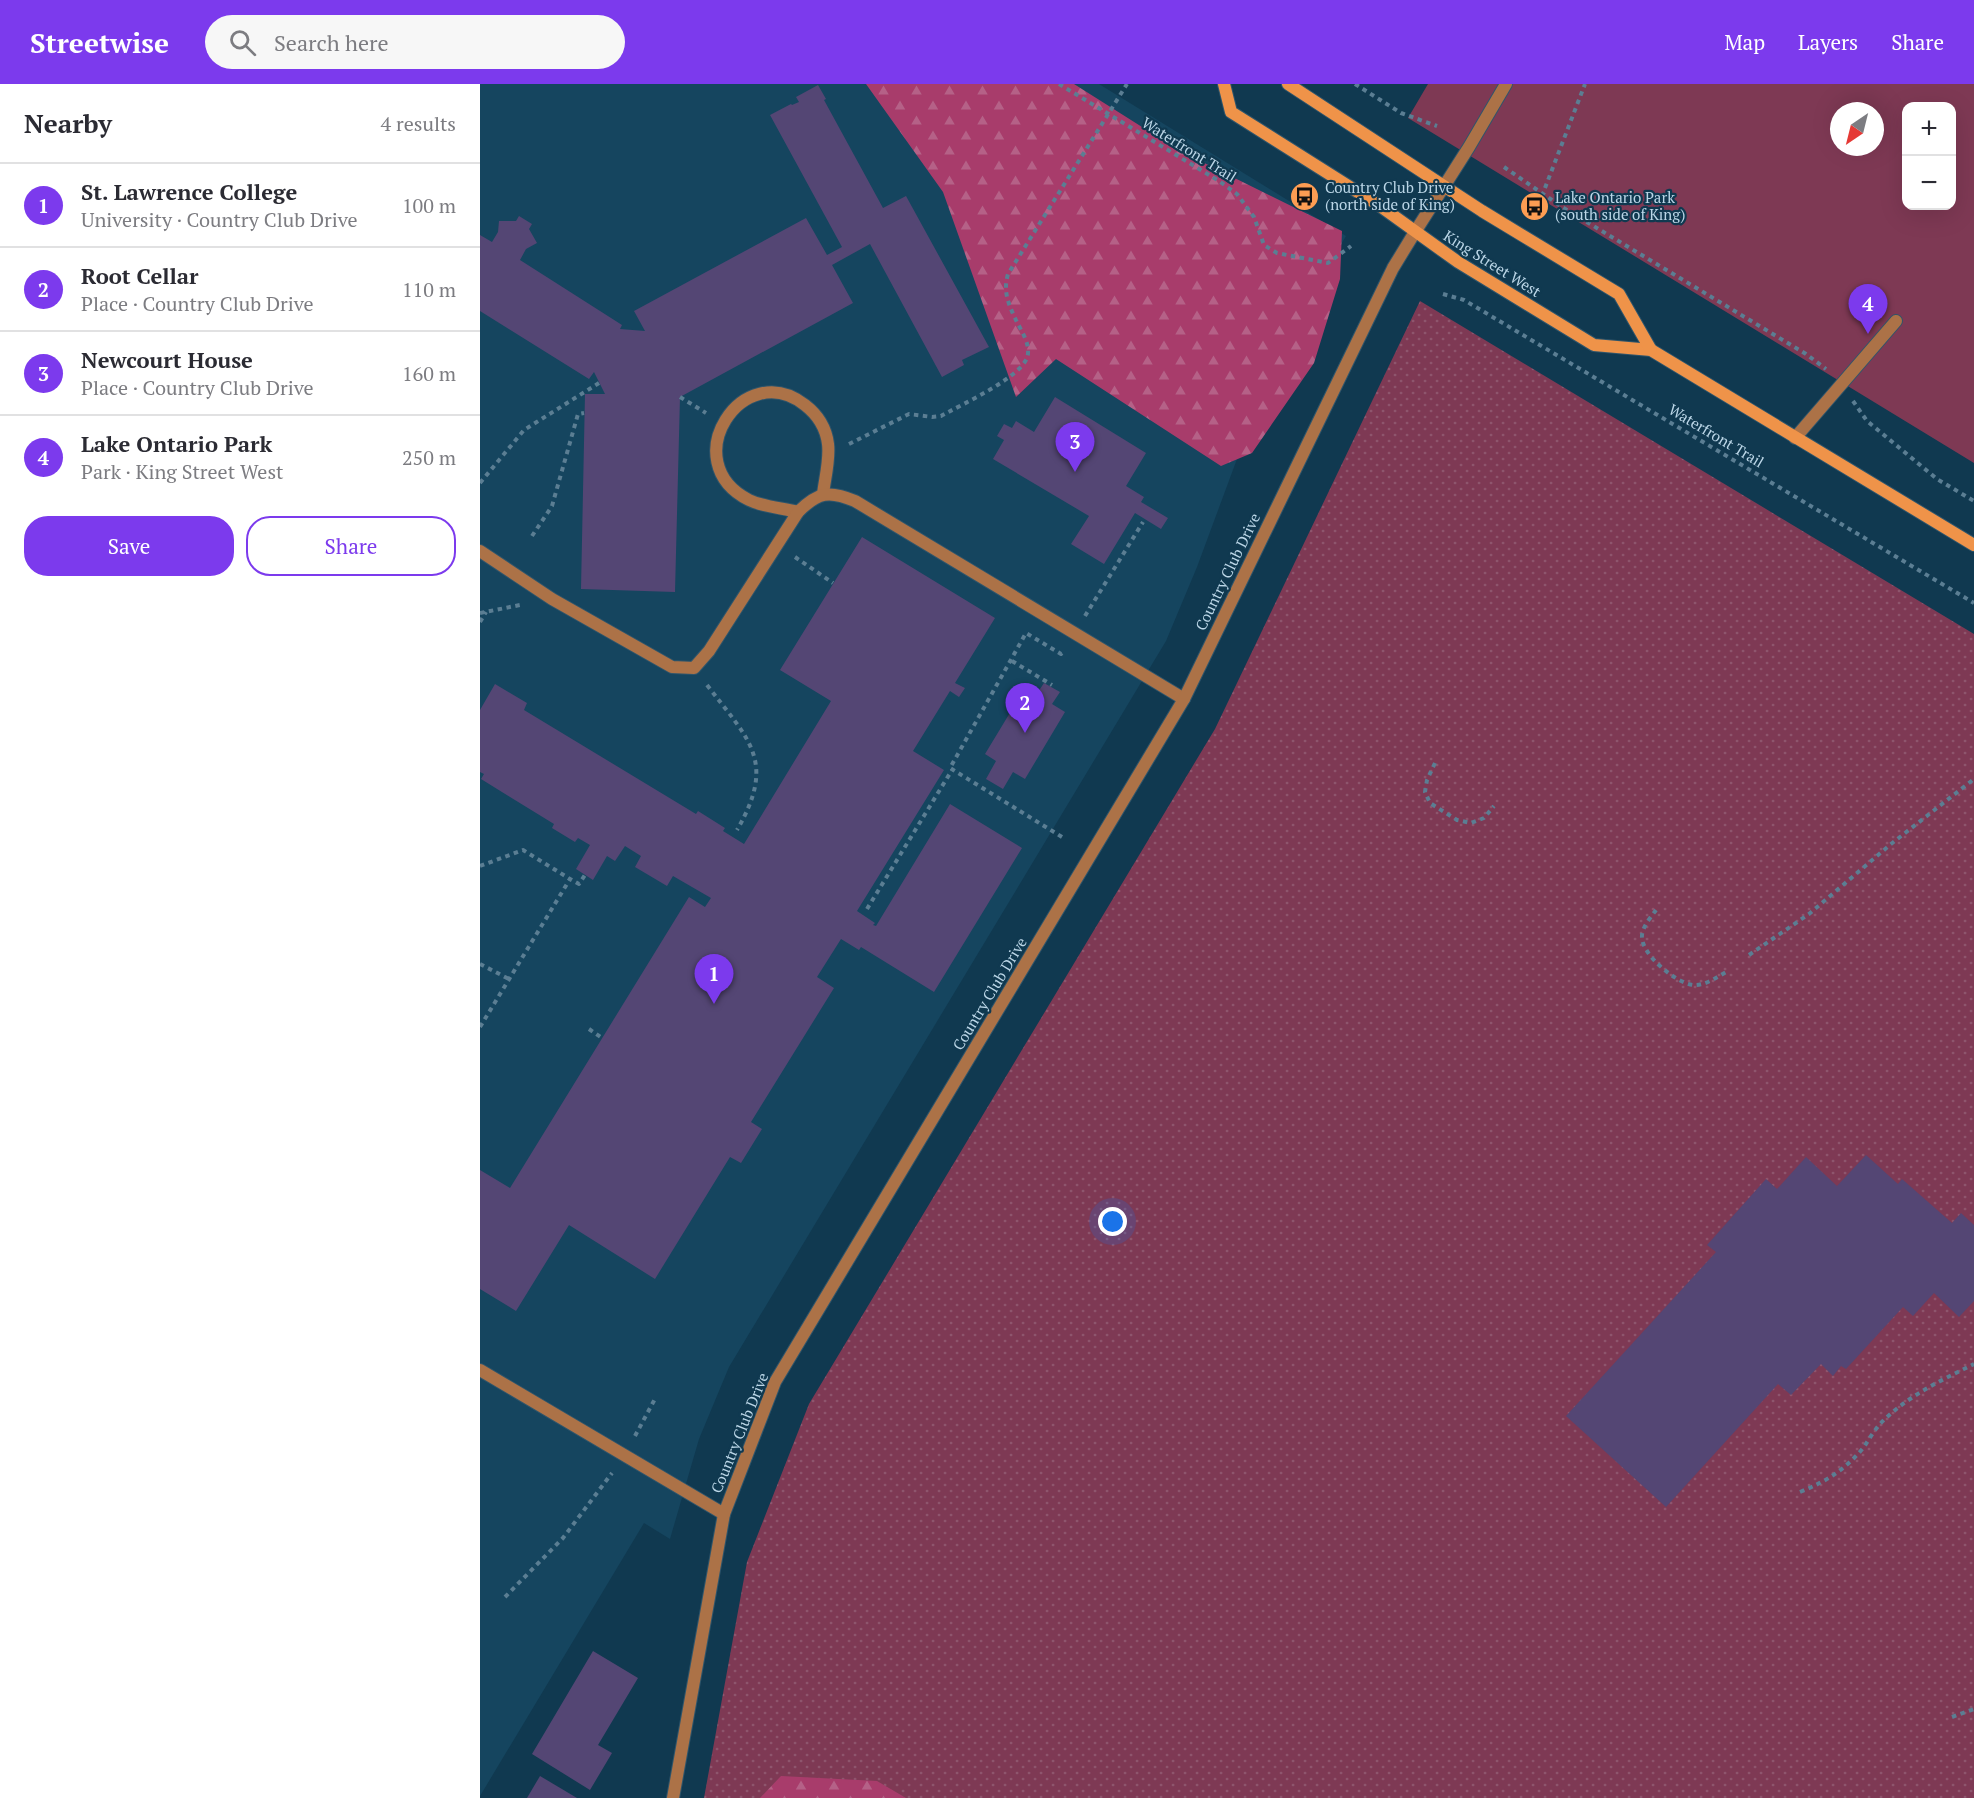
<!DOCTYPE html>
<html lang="en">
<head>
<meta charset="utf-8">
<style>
  :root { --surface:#fff; --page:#f7f7f7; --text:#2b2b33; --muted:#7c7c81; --line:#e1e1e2; --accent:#7c3aed }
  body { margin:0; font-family:"PT Serif",serif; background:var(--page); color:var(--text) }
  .controls { position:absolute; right:18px; top:18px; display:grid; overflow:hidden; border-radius:12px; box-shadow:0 6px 24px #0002 }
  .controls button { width:54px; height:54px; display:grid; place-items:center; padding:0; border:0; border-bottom:2px solid var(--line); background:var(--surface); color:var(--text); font:30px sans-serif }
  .compass { position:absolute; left:1350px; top:18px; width:54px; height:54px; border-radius:50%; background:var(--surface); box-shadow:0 6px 24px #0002; rotate:215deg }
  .you { position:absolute; left:633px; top:1138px; width:21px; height:21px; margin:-15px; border:4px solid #fff; border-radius:50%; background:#1a73e8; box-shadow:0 0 0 9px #1a73e833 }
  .badge { display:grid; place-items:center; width:39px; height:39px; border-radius:50%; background:var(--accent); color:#fff; font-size:20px; font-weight:700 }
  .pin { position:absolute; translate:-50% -50px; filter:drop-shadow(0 2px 3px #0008) }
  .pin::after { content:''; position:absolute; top:32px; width:21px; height:18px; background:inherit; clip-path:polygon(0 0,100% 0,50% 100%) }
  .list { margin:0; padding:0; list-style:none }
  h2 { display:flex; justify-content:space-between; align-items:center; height:78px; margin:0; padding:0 24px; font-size:26px }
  h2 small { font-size:20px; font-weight:400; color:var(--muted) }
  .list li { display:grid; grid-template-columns:39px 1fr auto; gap:18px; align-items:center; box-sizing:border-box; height:84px; padding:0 24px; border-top:2px solid var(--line) }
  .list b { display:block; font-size:22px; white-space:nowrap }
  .list p { margin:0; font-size:20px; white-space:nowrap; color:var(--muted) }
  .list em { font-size:20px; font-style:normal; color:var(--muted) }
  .actions { display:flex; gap:12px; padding:18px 24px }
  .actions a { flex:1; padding:14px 0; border:2px solid var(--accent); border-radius:24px; text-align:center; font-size:21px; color:var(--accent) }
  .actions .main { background:var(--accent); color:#fff }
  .icon { flex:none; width:33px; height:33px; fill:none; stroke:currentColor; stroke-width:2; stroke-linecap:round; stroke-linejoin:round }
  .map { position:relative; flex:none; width:1494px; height:1714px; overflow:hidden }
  header { display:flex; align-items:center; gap:36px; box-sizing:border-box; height:84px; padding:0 30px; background:var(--accent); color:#fff }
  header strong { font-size:28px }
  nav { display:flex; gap:33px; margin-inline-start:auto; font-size:21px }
  .search { width:420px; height:54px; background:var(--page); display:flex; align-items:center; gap:15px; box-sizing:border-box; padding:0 21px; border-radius:33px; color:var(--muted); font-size:22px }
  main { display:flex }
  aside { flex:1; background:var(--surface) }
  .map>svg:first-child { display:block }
  .built { fill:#15455f }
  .grass { fill:url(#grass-dots) }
  .forest { fill:url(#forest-firs) }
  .park { fill:#7e3954; fill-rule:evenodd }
  .building { fill:#544674 }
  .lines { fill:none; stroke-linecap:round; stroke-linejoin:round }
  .service-casing { stroke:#2f556b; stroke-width:14 }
  .minor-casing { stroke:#2f556b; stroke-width:14 }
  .secondary-casing { stroke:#2f556b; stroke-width:14 }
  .path { stroke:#5b7e93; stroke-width:4; stroke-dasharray:4.5 4.5; stroke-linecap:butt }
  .service { stroke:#ac7247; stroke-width:12 }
  .minor { stroke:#ac7247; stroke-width:12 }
  .secondary { stroke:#ef9349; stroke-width:12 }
  .labels { text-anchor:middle; stroke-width:4.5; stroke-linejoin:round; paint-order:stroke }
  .street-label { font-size:15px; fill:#bbd6e7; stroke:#103950 }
  .poi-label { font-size:15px; fill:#bbd6e7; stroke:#103950; text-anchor:start }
</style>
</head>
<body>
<header>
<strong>Streetwise</strong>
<div class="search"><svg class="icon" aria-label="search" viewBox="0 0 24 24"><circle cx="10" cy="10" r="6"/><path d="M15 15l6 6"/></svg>Search here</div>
<nav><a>Map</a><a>Layers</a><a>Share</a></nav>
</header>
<main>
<aside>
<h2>Nearby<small>4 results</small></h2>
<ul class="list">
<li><span class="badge">1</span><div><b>St. Lawrence College</b><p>University · Country Club Drive</p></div><em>100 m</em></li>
<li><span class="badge">2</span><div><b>Root Cellar</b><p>Place · Country Club Drive</p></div><em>110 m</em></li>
<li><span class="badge">3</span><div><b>Newcourt House</b><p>Place · Country Club Drive</p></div><em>160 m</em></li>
<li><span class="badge">4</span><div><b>Lake Ontario Park</b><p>Park · King Street West</p></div><em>250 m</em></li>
</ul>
<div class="actions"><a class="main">Save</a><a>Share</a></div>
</aside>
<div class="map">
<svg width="1494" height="1714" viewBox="0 0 1494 1714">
  <defs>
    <pattern id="grass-dots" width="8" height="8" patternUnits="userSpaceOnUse" patternTransform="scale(1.5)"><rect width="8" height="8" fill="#7e3954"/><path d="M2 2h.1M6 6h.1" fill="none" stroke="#8e556d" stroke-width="1.8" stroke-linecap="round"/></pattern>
    <pattern id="forest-firs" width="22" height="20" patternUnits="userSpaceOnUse" patternTransform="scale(1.5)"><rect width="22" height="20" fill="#a83c6b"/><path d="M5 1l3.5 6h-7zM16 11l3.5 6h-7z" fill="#b56187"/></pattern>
  </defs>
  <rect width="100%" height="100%" fill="#103950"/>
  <!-- built -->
  <polygon class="built" points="0,0 619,0 866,152 825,220 787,294 717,483 686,557 249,1283 219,1355 190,1455 164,1439 0,1712"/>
  <!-- grass -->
  <polygon class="grass" points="940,217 1494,550 1494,1714 224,1714 267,1478 329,1320 735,645"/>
  <!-- forest -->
  <g class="forest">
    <polygon points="386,0 594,0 700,67 862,147 860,195 834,279 772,369 741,382 576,275 536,313 463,108"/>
    <polygon points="301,1692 397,1697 426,1714 280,1714"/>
  </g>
  <!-- park -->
  <path class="park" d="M 948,0 L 1494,0 L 1494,379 L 928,34 ZM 1426,22 L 1472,22 L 1472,122 L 1426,122 ZM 1359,27 L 1395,27 L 1395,63 L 1359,63 Z"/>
  <!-- building -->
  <g class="building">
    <polygon points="338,1 346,15 344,16 403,124 426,112 509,263 482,276 484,281 462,293 390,160 352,181 373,219 200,313 195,508 101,505 105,310 125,310 114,288 109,295 0,227 0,151 12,158 18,148 19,137 36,137 39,132 52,140 49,145 57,159 46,165 40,176 142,241 140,245 165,247 154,227 326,134 347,171 362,163 290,31 311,20 312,21 319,18 316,13"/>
    <polygon points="575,313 666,369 646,402 664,413 661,418 688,434 681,445 655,429 624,480 591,460 609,432 513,375 524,356 517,352 524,340 532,344 536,337 554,348"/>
    <polygon points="382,453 515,534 475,599 485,604 479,613 470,607 433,667 464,686 377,827 395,839 393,841 396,842 470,720 542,764 454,908 381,863 379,866 361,855 337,893 354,904 271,1038 282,1045 261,1079 250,1073 175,1195 89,1141 36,1227 0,1205 0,1086 30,1104 209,813 225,823 231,814 193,792 187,802 155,783 161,772 145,762 135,777 127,772 113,796 96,785 110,761 98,754 95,758 72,744 74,740 1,695 4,690 0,688 0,626 15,600 47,619 44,626 216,730 218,727 245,744 243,747 264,760 351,617 300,586"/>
    <polygon points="564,599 580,608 572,620 585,628 545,695 533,688 523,705 506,695 516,677 505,670 545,604 556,611"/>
    <polygon points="1386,1071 1418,1100 1422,1095 1472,1139 1481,1129 1494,1141 1494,1217 1479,1233 1454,1209 1433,1232 1423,1223 1366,1285 1361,1282 1353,1292 1341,1280 1311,1311 1298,1300 1186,1423 1086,1332 1236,1168 1227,1161 1286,1095 1297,1105 1326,1073 1357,1102"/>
    <polygon points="113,1567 158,1594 118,1661 132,1669 110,1706 52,1670"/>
    <polygon points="60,1692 97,1714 47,1714"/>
  </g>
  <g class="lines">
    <defs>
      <g id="service">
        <polyline points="935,148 989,63 1026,0"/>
        <polyline points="1315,354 1416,237"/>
        <path d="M 318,428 C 303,424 283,423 269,416 C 194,378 263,272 325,321 C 338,331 346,344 348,360 C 350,375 345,394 343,410"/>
        <path d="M 0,467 L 72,515 L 192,583 L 214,584 L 229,567 L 318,428 C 338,408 349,406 375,417 L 704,615"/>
        <polyline points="0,1286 244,1430"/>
      </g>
      <polyline id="minor" points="193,1714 244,1430 295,1298 704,615 913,184 935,148"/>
      <g id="secondary">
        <polyline points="744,0 751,28 900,122 978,178 1114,261 1171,266 1494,461"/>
        <polyline points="808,0 1002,127 1139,210 1171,266"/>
      </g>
    </defs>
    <!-- service casing -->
    <use href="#service" class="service-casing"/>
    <!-- minor casing -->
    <use href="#minor" class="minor-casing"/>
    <!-- secondary casing -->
    <use href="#secondary" class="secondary-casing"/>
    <!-- path -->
    <g class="path">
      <polyline points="579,0 739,97 757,110 774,133 784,161 797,169 848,179 871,162"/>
      <polyline points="875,0 921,29 957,42"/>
      <polyline points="1024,83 1082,123 1326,270 1346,285"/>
      <polyline points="1065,104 1105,0"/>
      <polyline points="963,210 984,216 1494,519"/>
      <polyline points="200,313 226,329"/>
      <polyline points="1373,317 1387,337 1457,395 1494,417"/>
      <path d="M 369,360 L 429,330 L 452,333 L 461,332 C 480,321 548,291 548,269 C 549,257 540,245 535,234 C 528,219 523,207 528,190 L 647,0"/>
      <polyline points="0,399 44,346 119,299"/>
      <polyline points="52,452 72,422 98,330 104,329"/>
      <polyline points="315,473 353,499"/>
      <polyline points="0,529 40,521"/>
      <polyline points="605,532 663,438"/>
      <polyline points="0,538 6,528"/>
      <polyline points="532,577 572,601"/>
      <path d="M 227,601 C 269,656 297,677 257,746"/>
      <polyline points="955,679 947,696 945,708 950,719 977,736 991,739 1004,734 1014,722"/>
      <polyline points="582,753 470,684 546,549 581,570 584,566"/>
      <polyline points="0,782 43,766 90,795"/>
      <polyline points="387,825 472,686"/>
      <path d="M 1176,826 C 1171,833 1163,842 1162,851 C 1160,870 1196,899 1213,901 C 1226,902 1238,892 1248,887"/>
      <polyline points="1269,871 1329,830 1411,760 1494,695"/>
      <polyline points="0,880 29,895"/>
      <polyline points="0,943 90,795 99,800 105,791"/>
      <polyline points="109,945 122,954"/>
      <polyline points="155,1352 176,1313"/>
      <path d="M 1320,1408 C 1347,1397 1366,1385 1384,1363 C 1389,1355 1394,1347 1400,1340 C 1427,1312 1460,1297 1494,1280"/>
      <polyline points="25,1513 83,1454 132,1389"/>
      <polyline points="1472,1633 1494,1625"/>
    </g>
    <!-- service -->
    <use href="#service" class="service"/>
    <!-- minor -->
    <use href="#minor" class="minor"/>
    <!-- secondary -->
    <use href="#secondary" class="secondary"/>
  </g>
  <!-- icons -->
  <defs>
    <symbol id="bus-disc" viewBox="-11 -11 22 22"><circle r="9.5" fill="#fc9d53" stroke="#103950"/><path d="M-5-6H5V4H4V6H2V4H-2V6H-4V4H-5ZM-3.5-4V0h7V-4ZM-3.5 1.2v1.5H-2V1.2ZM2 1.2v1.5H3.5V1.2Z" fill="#111"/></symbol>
  </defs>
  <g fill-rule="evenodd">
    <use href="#bus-disc" x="808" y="96" width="33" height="33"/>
    <use href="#bus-disc" x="1038" y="106" width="33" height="33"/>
  </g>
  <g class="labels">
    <!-- street labels -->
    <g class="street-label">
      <text transform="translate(709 66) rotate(32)" y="5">Waterfront Trail</text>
      <text transform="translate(1012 180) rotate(32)" y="5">King Street West</text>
      <text transform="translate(1236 352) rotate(31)" y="5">Waterfront Trail</text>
      <text transform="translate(748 488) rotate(-64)" y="5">Country Club Drive</text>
      <text transform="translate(510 910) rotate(-59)" y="5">Country Club Drive</text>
      <text transform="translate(260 1349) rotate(-68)" y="5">Country Club Drive</text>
    </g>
    <!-- poi labels -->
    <g class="poi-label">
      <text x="845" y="109">Country Club Drive<tspan x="845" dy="17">(north side of King)</tspan></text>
      <text x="1075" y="119">Lake Ontario Park<tspan x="1075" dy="17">(south side of King)</tspan></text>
    </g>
  </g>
</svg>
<div class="controls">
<button>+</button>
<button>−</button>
</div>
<svg class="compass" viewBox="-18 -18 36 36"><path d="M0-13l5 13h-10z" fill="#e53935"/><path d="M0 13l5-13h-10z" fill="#7c7c81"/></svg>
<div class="you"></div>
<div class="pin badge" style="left:234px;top:920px">1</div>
<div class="pin badge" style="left:545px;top:649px">2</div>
<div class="pin badge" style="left:595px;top:388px">3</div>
<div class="pin badge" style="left:1388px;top:250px">4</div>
</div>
</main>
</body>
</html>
